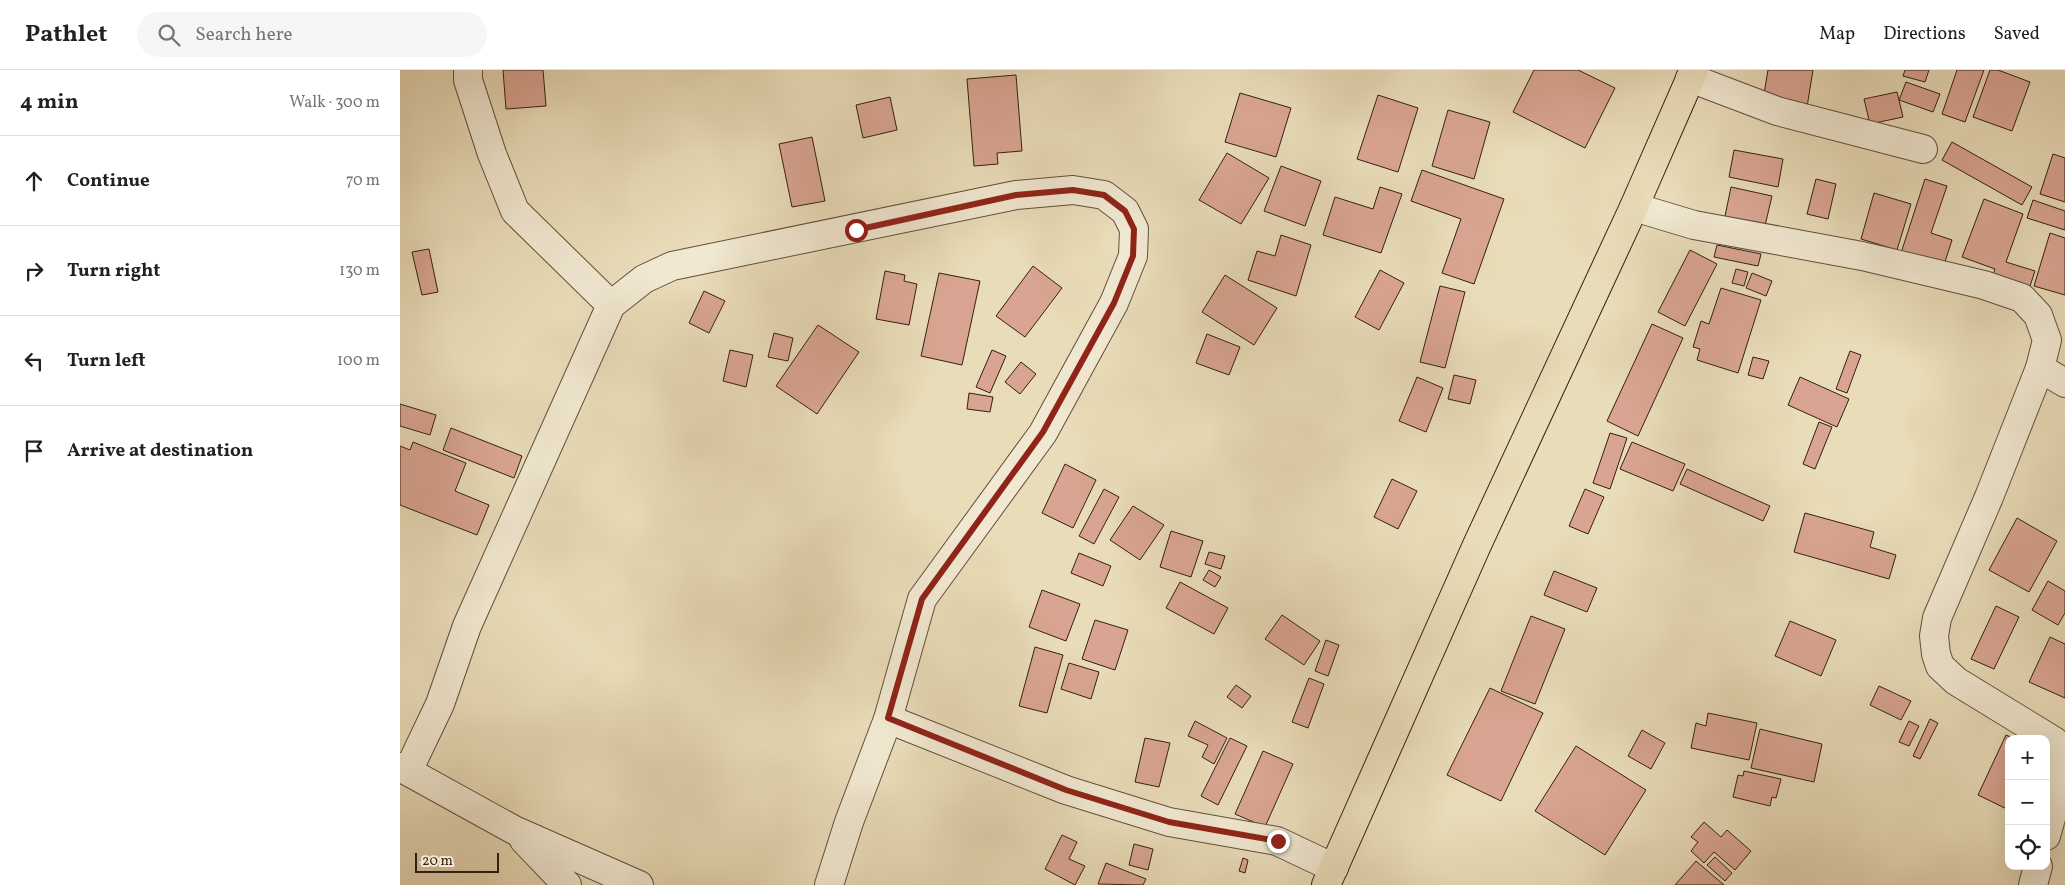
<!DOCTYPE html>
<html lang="en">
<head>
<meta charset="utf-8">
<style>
  :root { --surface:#fff; --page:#f6f6f6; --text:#202124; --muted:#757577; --line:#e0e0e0 }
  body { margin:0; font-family:Vollkorn,serif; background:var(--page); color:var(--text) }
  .controls { position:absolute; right:15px; bottom:15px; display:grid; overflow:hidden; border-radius:10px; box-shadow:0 5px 20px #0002 }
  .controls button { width:45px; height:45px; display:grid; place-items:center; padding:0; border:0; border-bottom:1px solid var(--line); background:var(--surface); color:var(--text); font:25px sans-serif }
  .scale { position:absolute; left:15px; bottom:12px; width:84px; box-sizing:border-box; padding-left:5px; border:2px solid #351e14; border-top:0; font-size:14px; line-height:18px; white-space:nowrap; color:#351e14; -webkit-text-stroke:4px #f1e8d1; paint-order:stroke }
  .stop { position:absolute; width:15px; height:15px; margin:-11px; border:4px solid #8f2418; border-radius:50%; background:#fff }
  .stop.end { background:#8f2418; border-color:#fff; box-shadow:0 1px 5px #0008 }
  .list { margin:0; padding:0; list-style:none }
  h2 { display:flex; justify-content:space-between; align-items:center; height:65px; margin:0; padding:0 20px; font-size:21px }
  h2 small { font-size:16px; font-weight:400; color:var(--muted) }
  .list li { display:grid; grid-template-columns:32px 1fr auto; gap:15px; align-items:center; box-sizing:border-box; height:90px; padding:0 20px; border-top:1px solid var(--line) }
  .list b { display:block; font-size:19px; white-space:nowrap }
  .list em { font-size:16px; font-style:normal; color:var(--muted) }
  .icon { flex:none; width:28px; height:28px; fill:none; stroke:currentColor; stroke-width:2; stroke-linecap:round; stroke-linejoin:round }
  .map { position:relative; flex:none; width:1665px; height:815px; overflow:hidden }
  header { display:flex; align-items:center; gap:30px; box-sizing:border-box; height:70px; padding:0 25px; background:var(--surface); border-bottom:1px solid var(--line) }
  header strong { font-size:24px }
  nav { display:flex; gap:28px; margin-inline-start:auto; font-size:18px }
  .search { width:350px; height:45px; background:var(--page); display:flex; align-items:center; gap:12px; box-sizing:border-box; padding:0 18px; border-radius:28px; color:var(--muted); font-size:19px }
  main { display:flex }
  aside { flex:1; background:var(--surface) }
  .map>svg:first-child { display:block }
  .building { fill:#d9a592; stroke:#351e14 }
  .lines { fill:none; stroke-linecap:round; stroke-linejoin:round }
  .minor-casing { stroke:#624e3d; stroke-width:30 }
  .primary-casing { stroke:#351e14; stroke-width:30 }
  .minor { stroke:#f1e8d1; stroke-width:28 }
  .primary { stroke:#e9dcb8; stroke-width:28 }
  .route { stroke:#8f2418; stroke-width:6 }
</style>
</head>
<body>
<header>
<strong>Pathlet</strong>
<div class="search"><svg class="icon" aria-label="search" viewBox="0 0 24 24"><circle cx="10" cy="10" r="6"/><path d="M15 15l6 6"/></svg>Search here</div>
<nav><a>Map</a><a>Directions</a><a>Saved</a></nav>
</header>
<main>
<aside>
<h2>4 min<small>Walk · 300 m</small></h2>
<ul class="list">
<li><svg class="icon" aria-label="ahead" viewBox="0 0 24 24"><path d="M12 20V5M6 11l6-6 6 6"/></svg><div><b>Continue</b></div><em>70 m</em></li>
<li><svg class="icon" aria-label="right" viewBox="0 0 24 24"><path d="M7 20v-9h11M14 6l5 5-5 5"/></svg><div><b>Turn right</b></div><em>130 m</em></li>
<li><svg class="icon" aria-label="left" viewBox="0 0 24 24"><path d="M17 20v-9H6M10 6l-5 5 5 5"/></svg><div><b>Turn left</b></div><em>100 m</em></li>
<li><svg class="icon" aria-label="arrive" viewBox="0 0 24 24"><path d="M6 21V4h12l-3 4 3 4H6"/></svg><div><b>Arrive at destination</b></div></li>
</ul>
</aside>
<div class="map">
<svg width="1665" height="815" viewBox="0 0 1665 815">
  <rect width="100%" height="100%" fill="#e9dcb8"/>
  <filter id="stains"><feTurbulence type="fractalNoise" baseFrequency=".004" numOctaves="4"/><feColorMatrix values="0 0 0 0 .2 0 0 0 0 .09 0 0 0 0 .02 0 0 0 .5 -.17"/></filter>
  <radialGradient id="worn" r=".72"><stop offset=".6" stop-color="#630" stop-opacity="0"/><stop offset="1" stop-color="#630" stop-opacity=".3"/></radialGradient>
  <!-- building -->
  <g class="building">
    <polygon points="103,0 143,0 146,36 106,39"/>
    <polygon points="1134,0 1178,0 1215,18 1185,78 1113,42"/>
    <polygon points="1368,0 1413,0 1407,37 1363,30"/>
    <polygon points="1505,0 1529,0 1525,12 1503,6"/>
    <polygon points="1557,0 1584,0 1565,52 1542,44"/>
    <polygon points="1590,0 1598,0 1630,12 1612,61 1573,47"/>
    <polygon points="616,5 622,81 597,83 598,94 574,96 567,9"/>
    <polygon points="1506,12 1540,24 1533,42 1499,30"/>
    <polygon points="1497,22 1503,47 1470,54 1464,29"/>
    <polygon points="840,23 891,38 876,87 825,72"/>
    <polygon points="978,25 1018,38 998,102 957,89"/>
    <polygon points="490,27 497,60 463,68 456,35"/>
    <polygon points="1048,40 1090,52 1074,109 1032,96"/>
    <polygon points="412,67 425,131 392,137 379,74"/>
    <polygon points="1552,72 1632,117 1622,135 1542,90"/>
    <polygon points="1334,80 1383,89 1378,117 1329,107"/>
    <polygon points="827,83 869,108 841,154 799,130"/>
    <polygon points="1653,84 1665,88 1665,132 1640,124"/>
    <polygon points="881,96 921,111 905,156 864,141"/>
    <polygon points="1022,100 1104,129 1074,214 1042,203 1061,149 1011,131"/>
    <polygon points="1416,109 1436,114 1428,149 1407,144"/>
    <polygon points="1525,109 1547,116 1531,163 1552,170 1544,195 1500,186"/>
    <polygon points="980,117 1002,124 981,183 923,165 935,127 973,139"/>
    <polygon points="1331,117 1372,126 1364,160 1324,151"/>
    <polygon points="1474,123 1511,134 1497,180 1461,169"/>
    <polygon points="1584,129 1623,144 1606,192 1635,201 1629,219 1592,207 1595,199 1562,187"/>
    <polygon points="1633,130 1665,141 1665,160 1627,148"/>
    <polygon points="1650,163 1665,168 1665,225 1634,216"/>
    <polygon points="881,165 911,175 896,226 848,210 857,181 875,186"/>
    <polygon points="1317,175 1361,184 1358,196 1314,187"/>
    <polygon points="29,179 38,222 22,225 12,182"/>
    <polygon points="1290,180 1317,194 1285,256 1258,242"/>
    <polygon points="633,196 662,218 625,267 596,246"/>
    <polygon points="1336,199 1348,202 1344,216 1332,213"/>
    <polygon points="980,200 1004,213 979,260 955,247"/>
    <polygon points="485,201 505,205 504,211 517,214 509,255 476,249"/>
    <polygon points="539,203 580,211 562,295 521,286"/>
    <polygon points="1352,203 1372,211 1366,226 1346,218"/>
    <polygon points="825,205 877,238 854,275 802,242"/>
    <polygon points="1040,216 1065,222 1045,298 1020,292"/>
    <polygon points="1321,218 1361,230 1338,303 1297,290 1300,279 1293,277 1301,251 1309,254"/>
    <polygon points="304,221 325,231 309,263 289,253"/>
    <polygon points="1252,254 1283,268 1238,366 1207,351"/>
    <polygon points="418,255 459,282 417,344 376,316"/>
    <polygon points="374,263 393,268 388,291 368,287"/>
    <polygon points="807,264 840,277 829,305 796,293"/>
    <polygon points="330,280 353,285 346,317 323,311"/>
    <polygon points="592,280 606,286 590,323 576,317"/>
    <polygon points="1450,281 1461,285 1447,323 1436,319"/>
    <polygon points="1353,287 1369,291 1363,309 1348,305"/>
    <polygon points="621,292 636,304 620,324 605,312"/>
    <polygon points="1054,305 1076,310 1070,334 1048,329"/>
    <polygon points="1017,307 1043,318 1026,362 999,351"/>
    <polygon points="1400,307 1449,329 1437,357 1388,335"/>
    <polygon points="569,323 593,327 590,342 567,339"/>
    <polygon points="0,334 36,345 30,365 0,356"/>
    <polygon points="1419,352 1432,357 1415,399 1403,394"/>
    <polygon points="51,358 122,386 114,408 43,380"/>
    <polygon points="1210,363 1227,368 1210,419 1193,413"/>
    <polygon points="13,372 66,393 55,421 89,435 77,465 0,435 0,376 10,380"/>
    <polygon points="1232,372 1285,394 1273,421 1220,399"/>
    <polygon points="665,394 696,410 673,458 642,443"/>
    <polygon points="1287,399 1370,436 1363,451 1280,414"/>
    <polygon points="992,409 1017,421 998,459 974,447"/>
    <polygon points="704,419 719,427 694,474 679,466"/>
    <polygon points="1185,419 1204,427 1188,464 1169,456"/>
    <polygon points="733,436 764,455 740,490 710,470"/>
    <polygon points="1405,443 1474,462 1470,477 1496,485 1489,509 1394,482"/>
    <polygon points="1617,448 1657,471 1629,522 1589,500"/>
    <polygon points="771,461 803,471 791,507 760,497"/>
    <polygon points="809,482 825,486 821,499 805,494"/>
    <polygon points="679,483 711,496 703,516 671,503"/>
    <polygon points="809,500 821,507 815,517 803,510"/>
    <polygon points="1154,501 1197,518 1187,542 1144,525"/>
    <polygon points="1648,511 1665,521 1665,543 1658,555 1632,540"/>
    <polygon points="780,512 828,538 814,564 766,538"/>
    <polygon points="642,520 680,534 666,571 629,557"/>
    <polygon points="1596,536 1619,547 1594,599 1571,589"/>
    <polygon points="882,545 920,571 904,595 865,569"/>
    <polygon points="1131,546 1165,559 1135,634 1101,621"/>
    <polygon points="695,550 728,560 715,600 682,589"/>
    <polygon points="1390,551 1436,570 1421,606 1375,586"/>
    <polygon points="1650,567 1665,574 1665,628 1629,612"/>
    <polygon points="926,570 939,575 928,606 915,601"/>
    <polygon points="635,577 663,585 647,643 619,636"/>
    <polygon points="669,593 699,602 691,629 661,619"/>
    <polygon points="909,608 924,614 908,658 892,652"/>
    <polygon points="836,615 851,626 842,638 827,627"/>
    <polygon points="1479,616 1511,631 1501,650 1470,635"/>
    <polygon points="1090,618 1143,643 1101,731 1047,705"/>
    <polygon points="1308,643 1357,653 1349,690 1291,678 1296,653 1306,656"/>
    <polygon points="1530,649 1538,653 1520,689 1513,686"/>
    <polygon points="795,651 827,668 814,694 802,687 808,675 788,666"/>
    <polygon points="1509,651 1519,656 1509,676 1499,672"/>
    <polygon points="1360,659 1422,674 1414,712 1351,698"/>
    <polygon points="1242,660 1265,673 1251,699 1228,686"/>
    <polygon points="1606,665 1615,669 1609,669 1609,740 1578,725"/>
    <polygon points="745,668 770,673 759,717 735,712"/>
    <polygon points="830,668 847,676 818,735 801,726"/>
    <polygon points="1176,676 1246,720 1205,785 1135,741"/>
    <polygon points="863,681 893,694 865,757 835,744"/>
    <polygon points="1344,701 1381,709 1376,728 1372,727 1370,736 1333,727 1338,705 1343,706"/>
    <polygon points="1304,752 1321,767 1327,760 1351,781 1335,800 1314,782 1304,793 1291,781 1298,772 1291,767"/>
    <polygon points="662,765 677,772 669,789 685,796 675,815 645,799"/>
    <polygon points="734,774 753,779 748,800 729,795"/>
    <polygon points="1315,787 1332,803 1325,811 1307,795"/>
    <polygon points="843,788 848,790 845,803 839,801"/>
    <polygon points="1296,791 1324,815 1275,815"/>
    <polygon points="706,793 746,809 743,815 698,814"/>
  </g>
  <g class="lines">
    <defs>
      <g id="minor">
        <polyline points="68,0 68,10 92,84 115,141 211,235"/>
        <polyline points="1290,8 1377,41 1523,79"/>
        <polyline points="1234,137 1294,155 1462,186 1584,215 1622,228 1638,245 1647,270 1640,298 1589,427 1537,548 1534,566 1536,584 1540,596 1556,611 1654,671 1663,687 1663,705 1646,766"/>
        <polyline points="1640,298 1665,313"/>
        <polyline points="488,649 666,720 769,752 877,771 934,798"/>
        <polyline points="0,697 114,760 239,815"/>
        <polyline points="8,701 40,634 67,556 211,235 244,209 272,196 616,125 673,120 704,125 725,141 734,159 733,186 714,233 643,363 522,529 488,649 449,752 429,815"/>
        <polyline points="124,770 167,815"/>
        <polyline points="1633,815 1638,796"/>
      </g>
      <polyline id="primary" points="926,815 1077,475 1234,137 1294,0"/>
    </defs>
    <!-- minor casing -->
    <use href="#minor" class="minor-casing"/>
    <!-- primary casing -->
    <use href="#primary" class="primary-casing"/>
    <!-- minor -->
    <use href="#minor" class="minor"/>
    <!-- primary -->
    <use href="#primary" class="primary"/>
  </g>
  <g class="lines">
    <!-- route -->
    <polyline class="route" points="456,160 616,125 673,120 704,125 725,141 734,159 733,186 714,233 643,362 522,529 488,648 666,720 769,752 878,771"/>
  </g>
  <rect width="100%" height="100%" filter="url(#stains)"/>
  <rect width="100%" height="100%" fill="url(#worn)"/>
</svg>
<div class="controls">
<button>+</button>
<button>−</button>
<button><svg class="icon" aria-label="locate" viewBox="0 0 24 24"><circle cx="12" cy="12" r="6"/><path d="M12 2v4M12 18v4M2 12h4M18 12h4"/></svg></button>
</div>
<div class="scale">20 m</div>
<div class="stop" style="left:456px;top:160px"></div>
<div class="stop end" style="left:878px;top:771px"></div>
</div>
</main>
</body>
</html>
